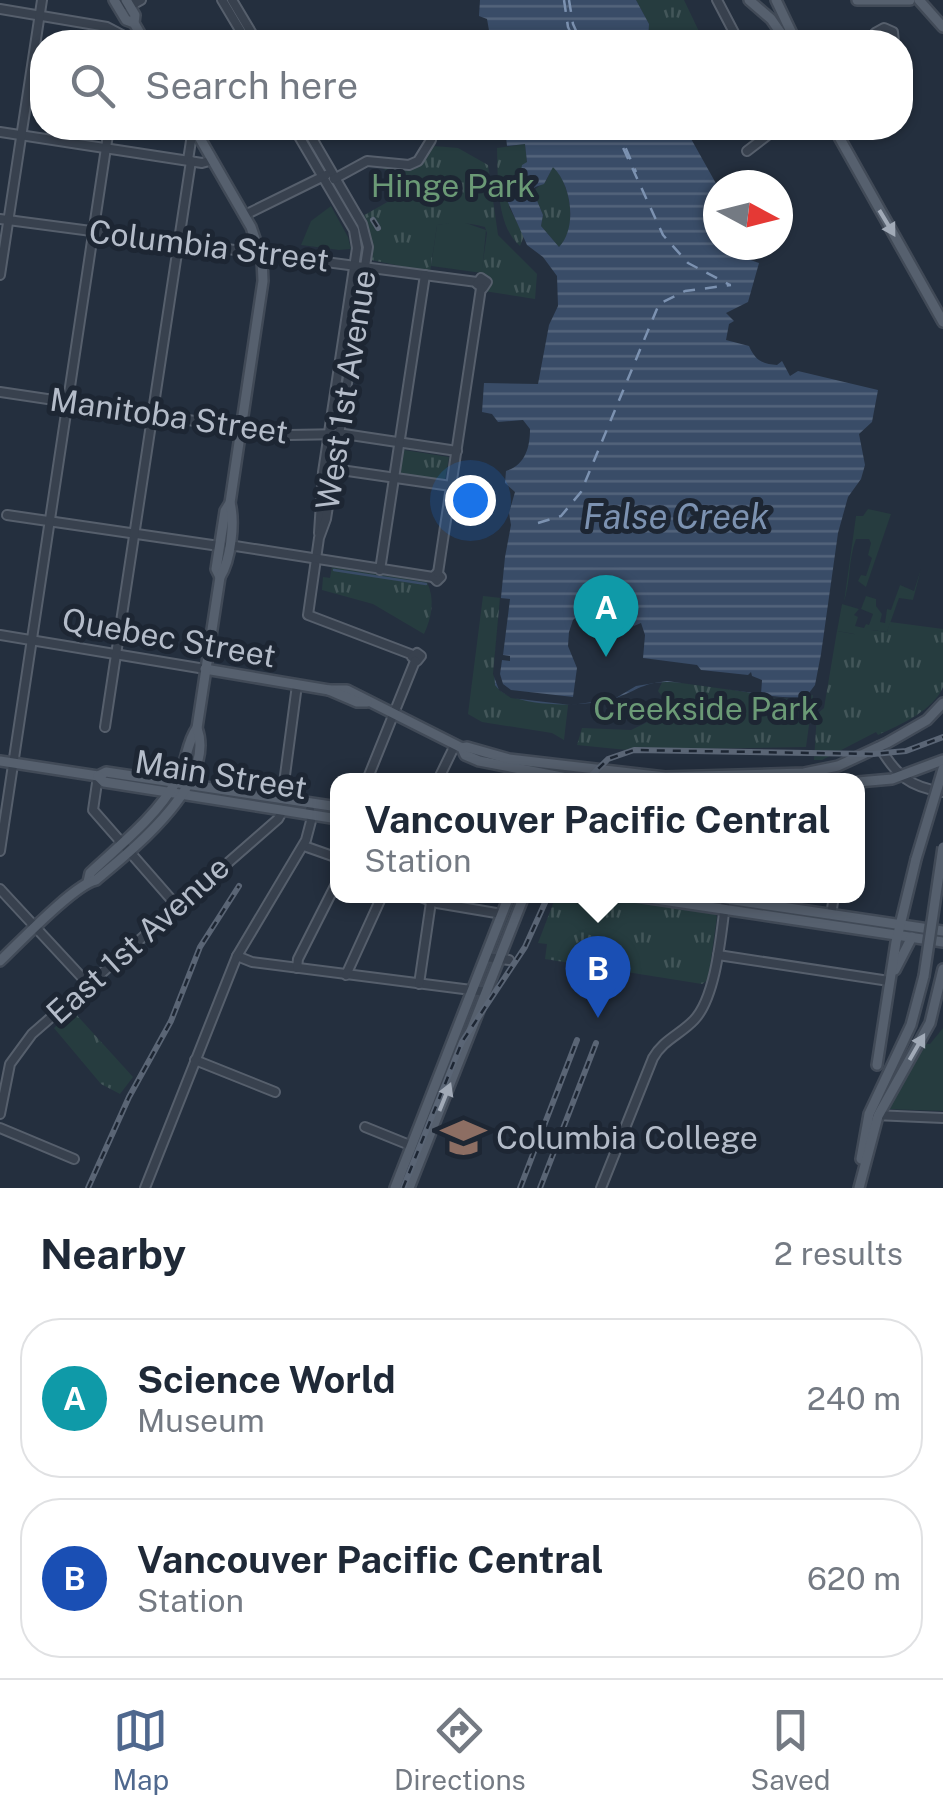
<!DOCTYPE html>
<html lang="en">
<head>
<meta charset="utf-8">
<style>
  :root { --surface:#fff; --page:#f6f6f7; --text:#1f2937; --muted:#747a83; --line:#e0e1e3; --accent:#4f688e }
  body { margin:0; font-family:"Public Sans",sans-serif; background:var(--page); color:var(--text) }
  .compass { position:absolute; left:703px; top:170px; width:90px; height:90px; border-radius:50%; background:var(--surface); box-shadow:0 2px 8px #0004; rotate:97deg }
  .you { position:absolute; left:470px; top:500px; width:35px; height:35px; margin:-25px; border:8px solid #fff; border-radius:50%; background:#1a73e8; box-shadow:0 0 0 15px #1a73e833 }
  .badge { display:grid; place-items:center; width:65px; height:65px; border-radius:50%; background:var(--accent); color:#fff; font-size:32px; font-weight:700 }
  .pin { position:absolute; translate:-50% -82px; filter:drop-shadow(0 2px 5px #0008) }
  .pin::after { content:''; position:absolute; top:52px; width:35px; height:30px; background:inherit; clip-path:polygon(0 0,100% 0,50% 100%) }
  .popup { position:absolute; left:330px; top:773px; width:535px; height:130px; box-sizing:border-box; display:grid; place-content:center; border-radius:20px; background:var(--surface); filter:drop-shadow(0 2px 8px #0005); font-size:32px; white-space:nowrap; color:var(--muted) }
  .popup b { font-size:38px; color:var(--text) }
  .popup::after { content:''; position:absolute; left:50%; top:100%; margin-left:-20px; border:20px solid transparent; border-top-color:var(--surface) }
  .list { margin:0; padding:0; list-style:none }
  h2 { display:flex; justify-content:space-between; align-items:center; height:130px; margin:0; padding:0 40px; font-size:42px }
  h2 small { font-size:32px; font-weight:400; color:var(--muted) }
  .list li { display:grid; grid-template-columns:65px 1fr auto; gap:30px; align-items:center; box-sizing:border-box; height:160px; margin:0 20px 20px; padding:0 20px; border:2px solid var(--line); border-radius:40px }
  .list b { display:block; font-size:38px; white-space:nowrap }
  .list p { margin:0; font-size:32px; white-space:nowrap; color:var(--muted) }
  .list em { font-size:32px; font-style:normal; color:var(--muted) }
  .icon { flex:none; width:55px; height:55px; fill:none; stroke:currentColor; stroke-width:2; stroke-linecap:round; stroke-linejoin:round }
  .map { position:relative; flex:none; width:943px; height:1188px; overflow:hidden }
  .search { position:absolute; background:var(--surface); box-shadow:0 2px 8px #0004; left:30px; right:30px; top:30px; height:110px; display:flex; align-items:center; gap:25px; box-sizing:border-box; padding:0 35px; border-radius:40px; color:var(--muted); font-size:38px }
  .sheet { height:490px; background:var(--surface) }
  nav { display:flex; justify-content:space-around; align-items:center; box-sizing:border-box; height:140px; border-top:2px solid var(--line); background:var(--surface); font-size:28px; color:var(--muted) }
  nav a { display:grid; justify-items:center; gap:5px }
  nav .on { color:var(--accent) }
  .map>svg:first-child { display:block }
  .green { fill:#263c3f }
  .park { fill:url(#park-tufts) }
  .water { fill:url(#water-rules); fill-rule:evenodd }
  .pier { fill:#242f3e }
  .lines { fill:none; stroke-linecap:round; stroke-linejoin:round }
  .stream { stroke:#394c67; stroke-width:2.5 }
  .ferry { stroke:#7c92b1; stroke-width:2.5; stroke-dasharray:12 10; stroke-linecap:butt }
  .minor-casing { stroke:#565f6c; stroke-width:12 }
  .major-casing { stroke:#414a57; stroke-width:14 }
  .minor { stroke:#38414e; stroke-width:8 }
  .major { stroke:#56606e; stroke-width:9 }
  .rail-casing { stroke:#5a6575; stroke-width:6 }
  .rail { stroke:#1d2633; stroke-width:2.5; stroke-dasharray:8; stroke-linecap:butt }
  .major-bridge-casing { stroke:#414a57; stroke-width:14; stroke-linecap:butt }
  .major-bridge { stroke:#56606e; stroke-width:9 }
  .oneway { fill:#a1aab7 }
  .labels { text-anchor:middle; stroke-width:10; stroke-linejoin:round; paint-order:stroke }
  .park-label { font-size:32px; fill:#6b9a76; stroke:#1d2633 }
  .street-label { font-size:32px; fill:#b4bcc9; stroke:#1d2633 }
  .poi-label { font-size:32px; fill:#b4bcc9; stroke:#1d2633; text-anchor:start }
  .water-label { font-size:35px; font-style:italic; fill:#7c92b1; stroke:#1d2633 }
</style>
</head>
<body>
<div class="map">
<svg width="943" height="1188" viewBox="0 0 943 1188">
  <defs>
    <pattern id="park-tufts" width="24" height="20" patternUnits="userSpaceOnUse" patternTransform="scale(2.5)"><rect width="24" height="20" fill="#263c3f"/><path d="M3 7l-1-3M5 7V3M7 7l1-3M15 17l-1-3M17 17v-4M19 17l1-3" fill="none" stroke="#435659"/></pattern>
    <pattern id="water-rules" width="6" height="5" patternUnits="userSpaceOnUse" patternTransform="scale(2.5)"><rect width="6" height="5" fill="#394c67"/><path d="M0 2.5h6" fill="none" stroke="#53647b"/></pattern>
  </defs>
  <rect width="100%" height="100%" fill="#242f3e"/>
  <!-- green -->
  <g class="green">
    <polygon points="331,206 348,237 351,249 339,250 301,245 311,221"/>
    <polygon points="460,221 486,230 482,273 431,266 437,225"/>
    <path d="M 868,509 L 891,514 L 866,587 L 858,581 L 861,575 L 866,576 L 872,558 L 868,555 L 871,543 L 869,539 L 856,539 C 848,561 851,579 844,602 L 856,516 L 863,516 Z"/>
    <polygon points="921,569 913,600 899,598 887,632 871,630 883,662 854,634 837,631 842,604 859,609 854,615 858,617 855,626 864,628 866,624 869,625 873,614 861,609 866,596 876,599 876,606 882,614 880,622 885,623 887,609 891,610 900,585 914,591"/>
    <polygon points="943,1028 943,1111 885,1109 924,1044 930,1044"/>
  </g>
  <!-- park -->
  <g class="park">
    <polygon points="636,0 684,0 704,42 648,42 649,24"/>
    <path d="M 525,144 L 527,163 L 509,207 L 524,236 L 520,246 C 496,226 498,178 497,148 Z"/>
    <path d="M 434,146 L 458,148 L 488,165 L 498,235 L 537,274 L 535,299 L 484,291 L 481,276 L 487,233 L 485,227 C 468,222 454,222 437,225 L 430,272 L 371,260 L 361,217 L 398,196 L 388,172 L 376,163 L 418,166 Z"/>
    <path d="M 553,166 C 570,183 579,229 559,247 L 541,226 L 543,215 L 533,191 L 546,181 Z"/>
    <polygon points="404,450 449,457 445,480 400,473"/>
    <path d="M 332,567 L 427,582 C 435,599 432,617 424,634 L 373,604 L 322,590 L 323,577 L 330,578 Z"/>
    <polygon points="483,596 510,599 569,697 564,740 552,733 482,722 468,714"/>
    <path d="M 890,622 L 943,629 C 943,645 943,672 943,687 C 934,710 900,725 878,735 L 876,732 L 822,760 L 814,760 L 817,714 L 824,708 L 837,631 L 869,637 L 871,630 L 887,632 Z"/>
    <polygon points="665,676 762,680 761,698 801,699 813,695 806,747 627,750 577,745 582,728 631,730 664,714 666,702 658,691"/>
    <polygon points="556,896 606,896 714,912 717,917 708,980 702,984 545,959 547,944 538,943"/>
    <polygon points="73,1011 133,1077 120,1094 101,1084 54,1028"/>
  </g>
  <!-- water -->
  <g class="water">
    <polygon points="636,0 649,24 648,42 491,42 487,19 479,16 480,0"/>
    <path d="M 505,128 L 685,128 L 718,187 L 718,245 L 724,245 L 725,251 L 759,263 L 748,302 L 726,313 L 734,321 L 729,324 L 726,340 L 749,346 C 755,360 762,364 777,365 L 782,361 L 790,376 L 798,371 L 878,390 L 872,422 L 859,434 L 865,465 L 861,479 L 848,497 L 838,533 L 821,654 L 815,685 L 806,697 C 761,700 715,682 669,682 C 643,681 634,693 612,699 C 585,707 512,709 495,685 L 494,668 L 505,557 L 511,525 L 509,513 L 515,492 L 505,483 L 506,471 C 525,465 530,448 530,429 L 523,420 L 498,422 L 492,414 L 482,412 L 484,383 L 538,384 L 549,325 L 558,306 L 557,276 L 543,257 L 527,245 L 506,198 L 511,184 L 520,177 L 522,165 L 527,162 L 525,144 L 507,146 ZM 553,167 C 571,184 578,227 559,247 L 541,226 L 543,215 L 533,191 L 535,187 L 544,184 Z"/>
  </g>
  <!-- pier -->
  <polygon class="pier" points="500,598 510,599 503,655 510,656 510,661 502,660 500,674 503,684 511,690 573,697 577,668 568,646 569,632 573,620 587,607 591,614 612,611 627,618 634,626 641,623 645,635 643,658 697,665 701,670 748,675 751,672 752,676 762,680 761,694 667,681 636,686 614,699 571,705 511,698 499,690 493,674"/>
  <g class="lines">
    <!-- stream -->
    <polyline class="stream" points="334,570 426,584"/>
    <!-- ferry -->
    <g class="ferry">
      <polyline points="564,0 568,27 575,42"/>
      <polyline points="569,0 573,24 581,42"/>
      <polyline points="614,128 663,235 688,263 730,285"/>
      <polyline points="617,128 636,172"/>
      <polyline points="538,523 561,516 581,492 659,304 685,291 731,285"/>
    </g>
    <defs>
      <g id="minor">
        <polyline points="222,0 247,42"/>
        <polyline points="232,0 257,42"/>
        <polyline points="717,0 739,42"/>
        <polyline points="116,3 130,6 141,0"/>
        <polyline points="0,9 107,27 126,37 140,34"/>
        <polyline points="874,42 875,33 884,28 893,32 894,42"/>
        <polyline points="294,128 354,230 357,248 323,472 319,533"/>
        <polyline points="306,128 362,224 368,247 326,519 319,538 308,615 413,655"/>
        <polyline points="0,132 202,163 213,160"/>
        <polyline points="747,151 777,128"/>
        <polyline points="188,160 193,128"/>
        <polyline points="334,179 367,161 409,165 418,161 431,140"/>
        <polyline points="245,215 326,175"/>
        <polyline points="0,219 477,282"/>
        <polyline points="0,275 42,0"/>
        <polygon points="481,278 487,282 483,288 477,284"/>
        <polyline points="0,392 289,435 344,434 457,451"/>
        <polyline points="334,469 451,486"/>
        <polyline points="7,515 219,546"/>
        <polyline points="229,545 433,577"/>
        <polyline points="380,570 425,275"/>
        <polygon points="437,573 441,577 437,581 433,577"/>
        <polyline points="438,573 481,288"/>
        <polyline points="0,635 205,669"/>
        <polygon points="417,653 421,656 417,661 412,657"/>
        <polyline points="105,727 191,161"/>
        <path d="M 879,746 C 896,775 909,787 943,792"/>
        <polyline points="98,776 93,810 177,906"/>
        <polyline points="367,780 415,661"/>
        <polyline points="438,780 455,745"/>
        <polyline points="282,798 297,685"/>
        <polyline points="304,846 338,858"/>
        <polyline points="0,851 109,128"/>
        <polyline points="0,889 89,985"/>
        <polyline points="418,896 437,903 502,914"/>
        <polyline points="831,915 834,896"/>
        <polyline points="718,955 889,981"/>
        <polyline points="237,956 252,962 487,992"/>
        <polyline points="485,957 509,960"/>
        <polyline points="297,968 298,959 338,880"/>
        <polyline points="346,975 382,896"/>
        <polyline points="419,984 431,902"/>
        <polyline points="195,1060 275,1092"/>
        <polyline points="0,1114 10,1064 32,1034 278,819 283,810"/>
        <polyline points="874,1115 943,1118"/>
        <polyline points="365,1127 412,1146"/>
        <polyline points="0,1128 74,1159"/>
        <polyline points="145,1188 237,956 306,840 311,821 310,810"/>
        <path d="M 601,1188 L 653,1058 C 663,1040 681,1034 694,1020 C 716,997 721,935 725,905"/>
      </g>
      <g id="major">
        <polyline points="114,0 126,20 134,23"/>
        <polyline points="126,0 135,15 134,23 145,42"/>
        <polyline points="749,0 771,19 787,42"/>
        <polyline points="776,0 796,42"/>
        <polyline points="857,0 910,0"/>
        <polyline points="919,0 943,27"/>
        <polyline points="194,128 251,227 262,259 263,281 230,503 225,511 216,569 220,577"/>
        <polyline points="834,128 943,322"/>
        <polyline points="205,669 329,690 347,690 462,748 465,755 479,761 577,780"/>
        <polyline points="329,690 357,702 367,702"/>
        <polyline points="462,748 467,747 509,759 665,777 804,773 838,766 887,743 927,720 943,703"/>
        <polyline points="0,761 98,776 106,772 338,807"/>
        <polyline points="98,776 104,782 338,819"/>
        <polyline points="858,782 892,779 943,760"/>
        <path d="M 88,882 L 90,873 C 121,844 156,817 177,780 C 187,763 186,743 197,728"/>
        <polyline points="636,896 943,942"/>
        <polyline points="707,896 943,931"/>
        <path d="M 0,961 C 19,943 75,884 96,880 C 132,850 217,783 197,728 L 220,577 C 231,560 235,522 230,503"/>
        <polyline points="895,970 912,937"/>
        <polyline points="877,1065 896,942 916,859"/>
        <polyline points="861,1159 869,1114 911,1025 924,976"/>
        <polyline points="395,1188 509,896"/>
        <polyline points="409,1188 524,896"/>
        <polyline points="859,1188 878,1116 930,1023 943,969"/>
      </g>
    </defs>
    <!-- minor casing -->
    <use href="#minor" class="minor-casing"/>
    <!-- major casing -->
    <use href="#major" class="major-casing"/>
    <!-- minor -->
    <use href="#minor" class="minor"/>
    <!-- major -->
    <use href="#major" class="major"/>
    <defs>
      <g id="rail">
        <polyline points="373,220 378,228"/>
        <polyline points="587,780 608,759 634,750 873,754 906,751 943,737"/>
        <polyline points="88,1188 129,1097 171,1021 200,947 239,886"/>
        <polyline points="403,1188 462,1042 525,947 548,896"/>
        <polyline points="520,1188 577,1040"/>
        <polyline points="540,1188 596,1043"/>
      </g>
    </defs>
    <!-- rail casing -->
    <use href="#rail" class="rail-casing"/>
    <!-- rail -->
    <use href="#rail" class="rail"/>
    <defs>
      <g id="major-bridge">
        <polyline points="916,859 943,769"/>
        <polyline points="924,976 943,847"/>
      </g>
    </defs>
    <!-- major-bridge casing -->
    <use href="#major-bridge" class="major-bridge-casing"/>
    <!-- major-bridge -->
    <use href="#major-bridge" class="major-bridge"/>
  </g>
  <!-- one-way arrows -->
  <defs><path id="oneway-solid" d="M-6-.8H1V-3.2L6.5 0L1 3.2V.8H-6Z" transform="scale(2.5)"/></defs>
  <g class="oneway">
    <use href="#oneway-solid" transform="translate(887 223) rotate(59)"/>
    <use href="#oneway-solid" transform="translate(917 1047) rotate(-60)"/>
    <use href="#oneway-solid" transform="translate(445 1097) rotate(-68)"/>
  </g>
  <!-- icons -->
  <defs>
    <symbol id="university-bare" viewBox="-9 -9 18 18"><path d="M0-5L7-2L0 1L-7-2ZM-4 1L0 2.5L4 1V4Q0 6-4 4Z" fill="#8d6e63" stroke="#1d2633" stroke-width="2.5" paint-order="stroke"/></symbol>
  </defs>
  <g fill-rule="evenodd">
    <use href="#university-bare" x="432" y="1106" width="63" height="63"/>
  </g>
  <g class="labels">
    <!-- park labels -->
    <g class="park-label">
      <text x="453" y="197">Hinge Park</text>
      <text x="706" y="720">Creekside Park</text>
    </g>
    <!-- street labels -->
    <g class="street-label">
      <text transform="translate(209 246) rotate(7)" y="11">Columbia Street</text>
      <text transform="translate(346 390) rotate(-81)" y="11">West 1st Avenue</text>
      <text transform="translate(169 416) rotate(8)" y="11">Manitoba Street</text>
      <text transform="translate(169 638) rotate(10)" y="11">Quebec Street</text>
      <text transform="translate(221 775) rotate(9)" y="11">Main Street</text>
      <text transform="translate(138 940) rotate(-42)" y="11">East 1st Avenue</text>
    </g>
    <!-- poi labels -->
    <g class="poi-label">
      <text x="496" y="1149">Columbia College</text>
    </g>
    <!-- water labels -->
    <g class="water-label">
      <text x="676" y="529">False Creek</text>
    </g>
  </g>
</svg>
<svg class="compass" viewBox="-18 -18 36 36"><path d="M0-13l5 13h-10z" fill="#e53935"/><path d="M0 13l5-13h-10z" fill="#747a83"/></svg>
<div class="you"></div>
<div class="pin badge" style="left:606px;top:657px;background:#0f9aa8">A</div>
<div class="pin badge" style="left:598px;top:1018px;background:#1a4fb4">B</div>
<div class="popup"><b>Vancouver Pacific Central</b>Station</div>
<div class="search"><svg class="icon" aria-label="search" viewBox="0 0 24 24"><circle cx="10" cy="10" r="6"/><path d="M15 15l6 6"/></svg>Search here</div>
</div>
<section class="sheet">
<h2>Nearby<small>2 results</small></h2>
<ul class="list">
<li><span class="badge" style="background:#0f9aa8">A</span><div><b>Science World</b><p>Museum</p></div><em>240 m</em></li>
<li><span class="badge" style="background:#1a4fb4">B</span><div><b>Vancouver Pacific Central</b><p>Station</p></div><em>620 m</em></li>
</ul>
</section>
<nav>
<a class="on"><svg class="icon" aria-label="map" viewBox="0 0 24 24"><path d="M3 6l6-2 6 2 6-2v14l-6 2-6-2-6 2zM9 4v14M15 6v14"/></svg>Map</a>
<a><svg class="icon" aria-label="directions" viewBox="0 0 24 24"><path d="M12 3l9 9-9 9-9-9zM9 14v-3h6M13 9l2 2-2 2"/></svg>Directions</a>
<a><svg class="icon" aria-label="saved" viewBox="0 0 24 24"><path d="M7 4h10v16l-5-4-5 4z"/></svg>Saved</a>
</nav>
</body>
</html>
